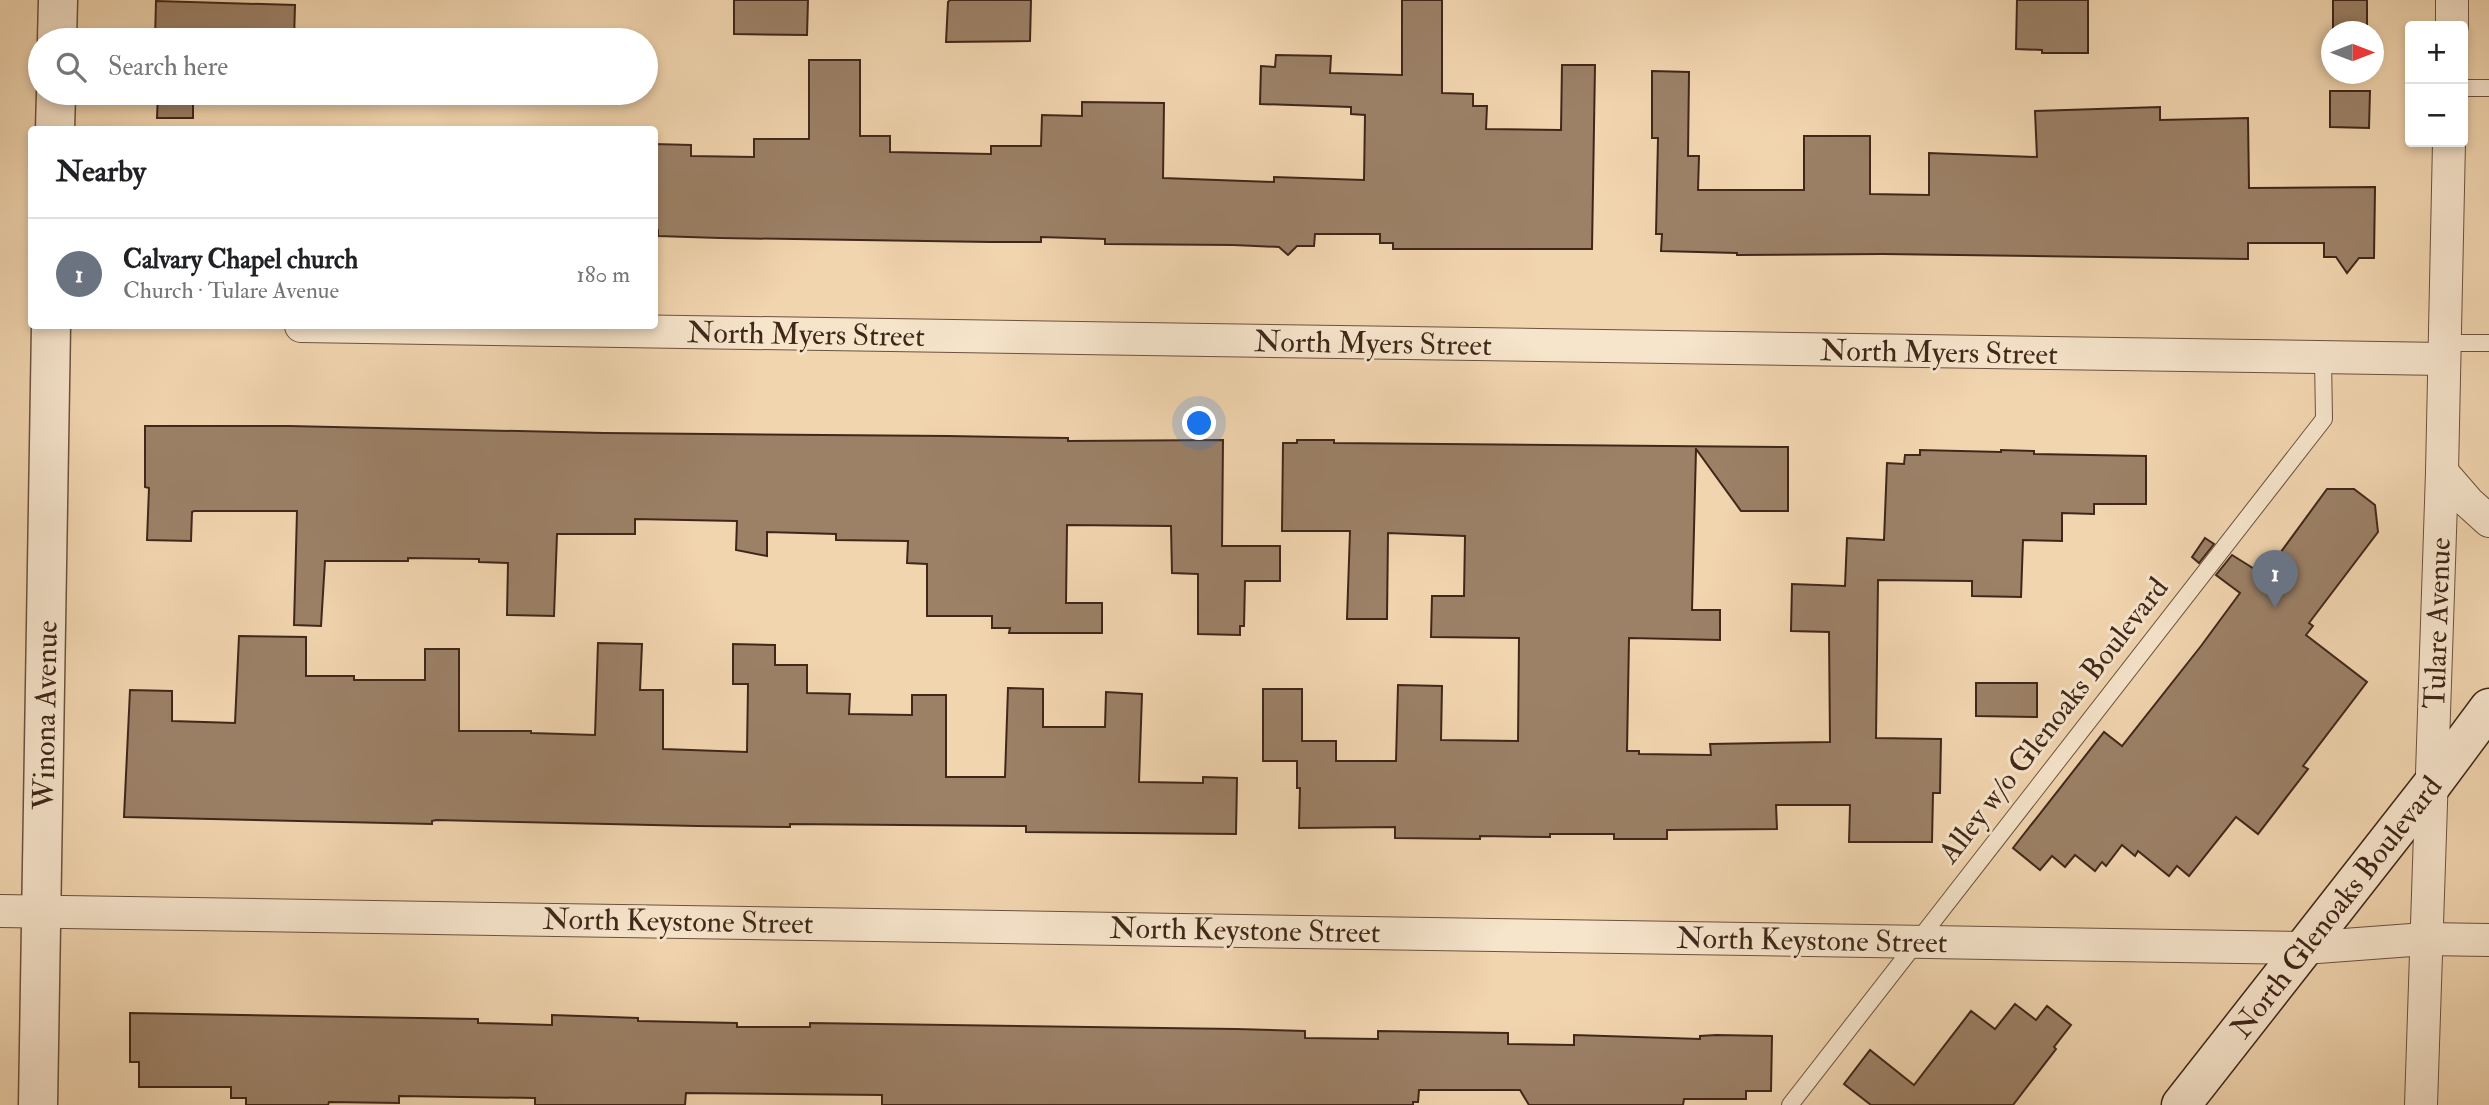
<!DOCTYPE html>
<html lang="en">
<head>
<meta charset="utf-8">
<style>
  :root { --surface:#fff; --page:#f2f2f2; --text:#202124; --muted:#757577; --line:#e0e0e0; --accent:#ea580c }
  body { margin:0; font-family:"IM FELL Double Pica",serif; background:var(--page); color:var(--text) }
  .controls { position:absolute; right:21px; top:21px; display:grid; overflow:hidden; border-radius:7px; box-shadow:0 4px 10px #0003 }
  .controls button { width:63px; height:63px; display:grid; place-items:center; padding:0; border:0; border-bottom:2px solid var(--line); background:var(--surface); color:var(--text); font:35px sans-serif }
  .compass { position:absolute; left:2321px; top:21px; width:63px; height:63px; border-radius:50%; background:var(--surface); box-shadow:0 4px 10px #0003; rotate:90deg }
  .you { position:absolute; left:1200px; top:424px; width:24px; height:24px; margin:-18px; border:5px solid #fff; border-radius:50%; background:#1a73e8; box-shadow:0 0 0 10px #1a73e833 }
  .badge { display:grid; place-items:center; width:46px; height:46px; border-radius:50%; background:var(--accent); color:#fff; font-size:23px; font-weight:700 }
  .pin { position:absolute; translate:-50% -58px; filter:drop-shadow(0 2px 4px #0008) }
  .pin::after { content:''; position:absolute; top:37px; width:24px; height:21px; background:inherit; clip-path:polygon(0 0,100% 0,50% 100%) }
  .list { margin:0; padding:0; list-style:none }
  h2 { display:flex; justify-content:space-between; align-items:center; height:91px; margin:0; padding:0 28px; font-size:30px }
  h2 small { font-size:23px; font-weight:400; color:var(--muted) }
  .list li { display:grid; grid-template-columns:46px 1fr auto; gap:21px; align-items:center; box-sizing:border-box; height:112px; padding:0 28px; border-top:2px solid var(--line) }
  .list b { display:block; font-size:26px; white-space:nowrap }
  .list p { margin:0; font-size:23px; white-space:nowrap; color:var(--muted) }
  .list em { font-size:23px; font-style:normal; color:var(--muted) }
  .icon { flex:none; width:38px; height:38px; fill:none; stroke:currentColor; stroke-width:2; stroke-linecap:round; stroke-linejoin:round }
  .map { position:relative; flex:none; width:2489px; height:1105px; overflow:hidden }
  .search { position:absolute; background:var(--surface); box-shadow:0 4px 10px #0003; left:28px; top:28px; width:630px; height:77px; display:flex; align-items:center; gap:18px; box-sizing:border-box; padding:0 24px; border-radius:38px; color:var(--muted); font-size:26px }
  .panel { position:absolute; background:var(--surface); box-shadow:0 4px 10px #0003; left:28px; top:126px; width:630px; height:203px; border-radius:7px }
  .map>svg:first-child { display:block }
  .building { fill:#9c8167; stroke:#40271a; stroke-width:2 }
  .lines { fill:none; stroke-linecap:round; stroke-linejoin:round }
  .service-casing { stroke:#6c523f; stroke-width:18 }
  .minor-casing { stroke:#6c523f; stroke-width:34 }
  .tertiary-casing { stroke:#6c523f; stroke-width:41 }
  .secondary-casing { stroke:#40271a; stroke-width:41 }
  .service { stroke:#f6e4cb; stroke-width:16 }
  .minor { stroke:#f6e4cb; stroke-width:32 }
  .tertiary { stroke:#f6e4cb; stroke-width:38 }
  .secondary { stroke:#f6e4cb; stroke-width:38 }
  .labels { text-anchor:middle; stroke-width:6; stroke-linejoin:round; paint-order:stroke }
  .street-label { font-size:30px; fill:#40271a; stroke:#f6e4cb }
</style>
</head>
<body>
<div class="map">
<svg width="2489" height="1105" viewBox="0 0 2489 1105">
  <rect width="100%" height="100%" fill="#f1d5af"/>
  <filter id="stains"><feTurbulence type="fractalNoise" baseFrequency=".00286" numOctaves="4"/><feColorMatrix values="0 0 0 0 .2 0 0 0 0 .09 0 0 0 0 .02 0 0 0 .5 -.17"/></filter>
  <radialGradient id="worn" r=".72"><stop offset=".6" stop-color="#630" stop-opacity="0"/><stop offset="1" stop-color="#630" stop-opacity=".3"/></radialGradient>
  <!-- building -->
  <g class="building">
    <polygon points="734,0 808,0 807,35 734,34"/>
    <polygon points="950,0 1031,0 1030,41 946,42 948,2"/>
    <polygon points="1402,0 1442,0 1442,93 1473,94 1473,106 1487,106 1486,129 1561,130 1562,65 1595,65 1592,249 1393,249 1393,243 1380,243 1380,234 1315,234 1314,246 1297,246 1288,255 1279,247 1233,245 1105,244 1105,239 1041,237 1041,242 991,242 720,238 658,236 658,230 654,230 654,144 691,145 691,156 754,157 754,139 809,139 809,60 860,60 860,136 890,136 890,152 991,154 991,146 1041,146 1042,115 1082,116 1082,102 1164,103 1163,178 1274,182 1274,177 1364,180 1365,115 1351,114 1351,107 1260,104 1261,66 1275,67 1276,55 1331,56 1330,73 1402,75"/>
    <polygon points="2017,0 2088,0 2088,53 2042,53 2042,50 2016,49"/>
    <rect x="2333" y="0" width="34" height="32"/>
    <polygon points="156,1 295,5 294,40 155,40"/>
    <polygon points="1652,71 1689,72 1688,156 1699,156 1698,190 1804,190 1804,136 1870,136 1870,194 1929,195 1929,153 2037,157 2035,111 2160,107 2160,120 2248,118 2249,188 2375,187 2374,258 2359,258 2347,273 2336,257 2324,257 2324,243 2248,243 2248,259 1883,254 1737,255 1737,253 1661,251 1662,234 1656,234 1658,138 1652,138"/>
    <polygon points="2330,91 2370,91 2369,128 2330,127"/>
    <polygon points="158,93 193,93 193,118 157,118"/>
    <polygon points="145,426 289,426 604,433 948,436 1068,438 1068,441 1223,440 1222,546 1280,546 1280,581 1245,581 1244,626 1240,626 1240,635 1198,634 1198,574 1172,573 1171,526 1067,525 1066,603 1102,603 1102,633 1009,633 1010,628 992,628 992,616 927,616 927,564 907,563 908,541 836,540 836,534 767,532 767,556 736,550 737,521 635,519 635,534 557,534 554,616 507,615 508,563 479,562 479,559 408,558 408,561 325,561 321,626 294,625 297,511 194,511 192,512 191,541 147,540 149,488 145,487"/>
    <polygon points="1297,440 1334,440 1334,443 1788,447 1788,511 1741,511 1696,449 1692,610 1720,610 1720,640 1629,638 1627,751 1639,751 1639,754 1711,755 1710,744 1830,742 1829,632 1791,631 1792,584 1845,586 1847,538 1884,540 1887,463 1904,464 1905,455 1920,455 1920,450 2001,452 2001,450 2034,451 2034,454 2146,456 2146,504 2094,504 2094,514 2062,513 2062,541 2023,540 2021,597 1972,596 1972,581 1878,580 1876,738 1941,739 1940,793 1933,793 1932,842 1849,842 1850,805 1776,805 1777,829 1667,830 1667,839 1614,839 1614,834 1550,834 1550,837 1480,836 1480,839 1395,838 1395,827 1299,828 1300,788 1297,788 1297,761 1263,761 1263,689 1302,689 1302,741 1336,741 1336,761 1396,761 1398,685 1442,686 1441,740 1518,741 1519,638 1431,637 1432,596 1464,596 1465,536 1388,533 1387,619 1347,619 1350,531 1282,531 1283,443 1297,443"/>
    <polygon points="2327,489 2354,489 2375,505 2378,532 2309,623 2313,626 2306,635 2367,682 2303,766 2308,769 2258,834 2236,817 2189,876 2177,866 2169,876 2138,851 2135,856 2122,845 2106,866 2102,862 2095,871 2075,855 2065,867 2052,856 2040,870 2013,848 2104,732 2122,746 2201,646 2240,593 2216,575 2232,555 2264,575"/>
    <polygon points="2205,538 2214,544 2199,563 2192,557"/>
    <polygon points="239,636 306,637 306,676 354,676 354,680 425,680 425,649 459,649 459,731 531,731 531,733 595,735 598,643 642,644 640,690 663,690 663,749 747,752 748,684 733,684 733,644 775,645 775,665 807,665 807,693 850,694 849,714 912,715 912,695 946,695 946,777 1005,777 1008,688 1043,689 1043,727 1105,727 1106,692 1142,694 1139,782 1203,783 1203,777 1237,778 1236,834 1026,832 1026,826 790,824 790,827 697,826 436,820 432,821 432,824 124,817 130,690 172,691 172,721 235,723"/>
    <polygon points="1976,683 2037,683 2037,717 1976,716"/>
    <polygon points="2015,1004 2036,1020 2047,1006 2071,1025 2054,1047 2056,1049 2013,1105 1871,1105 1844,1084 1870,1050 1914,1085 1971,1011 1995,1029"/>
    <polygon points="130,1013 478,1019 478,1023 552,1025 552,1015 638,1018 638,1021 737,1023 737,1027 810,1027 810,1023 1236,1029 1305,1031 1305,1038 1378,1039 1378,1031 1508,1033 1508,1044 1574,1045 1574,1035 1700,1039 1700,1036 1716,1035 1772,1036 1771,1091 1746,1091 1746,1099 1684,1099 1683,1105 1529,1105 1520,1090 1419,1090 1418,1102 1413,1102 1413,1105 882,1105 882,1095 686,1093 685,1105 535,1105 535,1098 399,1096 399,1103 329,1102 328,1105 246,1105 246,1098 231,1098 231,1087 139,1087 139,1062 130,1062"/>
  </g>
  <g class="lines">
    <defs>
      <g id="service">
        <polyline points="2463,88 2489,88"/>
        <polyline points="2444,343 2489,343"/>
        <polyline points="1790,1105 2324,419 2323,358"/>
      </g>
      <g id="minor">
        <polyline points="2452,26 2452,0"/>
        <polyline points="301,326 2444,359"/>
        <polyline points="2442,472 2468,502 2489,521"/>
        <polyline points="0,911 2304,948 2425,939 2489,940"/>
        <polyline points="2421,1105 2442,472 2449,142"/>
      </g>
      <g id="tertiary">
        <polyline points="57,40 58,0"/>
        <polyline points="55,130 56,93"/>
        <polyline points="38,1105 51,326"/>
      </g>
      <polyline id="secondary" points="2181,1105 2431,786 2489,708"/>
    </defs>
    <!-- service casing -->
    <use href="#service" class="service-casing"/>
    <!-- minor casing -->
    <use href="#minor" class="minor-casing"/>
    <!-- tertiary casing -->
    <use href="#tertiary" class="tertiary-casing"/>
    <!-- secondary casing -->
    <use href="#secondary" class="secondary-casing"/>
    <!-- service -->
    <use href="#service" class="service"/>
    <!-- minor -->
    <use href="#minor" class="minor"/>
    <!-- tertiary -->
    <use href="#tertiary" class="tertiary"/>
    <!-- secondary -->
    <use href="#secondary" class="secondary"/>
  </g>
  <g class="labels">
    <!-- street labels -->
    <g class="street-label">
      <text transform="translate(806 334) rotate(1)" y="10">North Myers Street</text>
      <text transform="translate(1373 343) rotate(1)" y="10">North Myers Street</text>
      <text transform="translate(1939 352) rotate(1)" y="10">North Myers Street</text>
      <text transform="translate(2437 623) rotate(-88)" y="10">Tulare Avenue</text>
      <text transform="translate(45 715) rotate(-89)" y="10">Winona Avenue</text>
      <text transform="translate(2053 720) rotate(-52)" y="10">Alley w/o Glenoaks Boulevard</text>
      <text transform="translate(2336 907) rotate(-52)" y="10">North Glenoaks Boulevard</text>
      <text transform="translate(678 921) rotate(1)" y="10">North Keystone Street</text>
      <text transform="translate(1245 930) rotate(1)" y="10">North Keystone Street</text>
      <text transform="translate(1812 940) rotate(1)" y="10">North Keystone Street</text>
    </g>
  </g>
  <rect width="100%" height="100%" filter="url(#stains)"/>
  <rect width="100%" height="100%" fill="url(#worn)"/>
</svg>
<div class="controls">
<button>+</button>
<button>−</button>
</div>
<svg class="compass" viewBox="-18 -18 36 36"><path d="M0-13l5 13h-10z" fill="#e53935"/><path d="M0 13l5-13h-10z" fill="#757577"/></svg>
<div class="you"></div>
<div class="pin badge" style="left:2275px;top:608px;background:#6b7280">1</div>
<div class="search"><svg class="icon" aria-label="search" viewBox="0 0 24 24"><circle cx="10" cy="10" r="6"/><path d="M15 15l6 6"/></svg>Search here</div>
<section class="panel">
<h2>Nearby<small></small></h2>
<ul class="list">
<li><span class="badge" style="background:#6b7280">1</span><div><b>Calvary Chapel church</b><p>Church · Tulare Avenue</p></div><em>180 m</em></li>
</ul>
</section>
</div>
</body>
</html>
